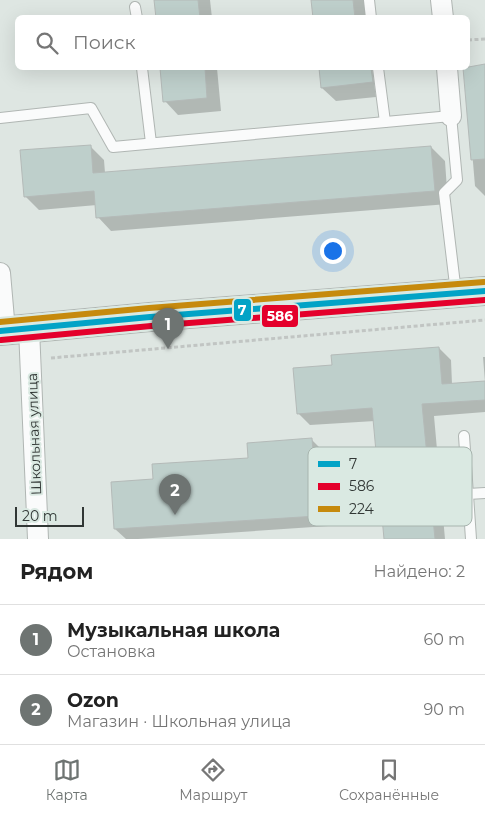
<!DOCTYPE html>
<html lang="ru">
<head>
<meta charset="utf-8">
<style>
  :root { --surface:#fff; --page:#f2f2f2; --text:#222; --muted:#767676; --line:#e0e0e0; --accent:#6e7472 }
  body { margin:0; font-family:Montserrat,sans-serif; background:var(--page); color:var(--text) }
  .scale { position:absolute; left:15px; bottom:12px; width:69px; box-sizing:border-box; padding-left:5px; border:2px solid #313735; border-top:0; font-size:14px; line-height:18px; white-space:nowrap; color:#313735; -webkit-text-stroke:4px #dae9e2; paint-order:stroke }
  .you { position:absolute; left:332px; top:250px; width:18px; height:18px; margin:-12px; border:4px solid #fff; border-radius:50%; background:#1a73e8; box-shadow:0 0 0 8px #1a73e833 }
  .badge { display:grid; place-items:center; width:32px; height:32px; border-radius:50%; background:var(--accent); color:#fff; font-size:16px; font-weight:700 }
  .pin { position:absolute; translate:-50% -41px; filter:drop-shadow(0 1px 2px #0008) }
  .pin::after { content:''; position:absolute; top:26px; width:18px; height:15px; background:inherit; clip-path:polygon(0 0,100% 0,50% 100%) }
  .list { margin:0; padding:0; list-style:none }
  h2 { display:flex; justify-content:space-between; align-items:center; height:65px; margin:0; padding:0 20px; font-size:21px }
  h2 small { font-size:16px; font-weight:400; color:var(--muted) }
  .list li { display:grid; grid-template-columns:32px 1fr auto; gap:15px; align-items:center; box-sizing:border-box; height:70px; padding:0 20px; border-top:1px solid var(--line) }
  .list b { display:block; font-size:19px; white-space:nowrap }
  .list p { margin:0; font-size:16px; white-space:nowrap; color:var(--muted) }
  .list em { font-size:16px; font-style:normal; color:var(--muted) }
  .icon { flex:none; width:28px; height:28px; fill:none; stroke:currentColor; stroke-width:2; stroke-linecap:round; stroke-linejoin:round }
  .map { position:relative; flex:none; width:485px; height:539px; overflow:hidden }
  .search { position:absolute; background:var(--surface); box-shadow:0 5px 20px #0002; left:15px; right:15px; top:15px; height:55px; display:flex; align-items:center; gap:12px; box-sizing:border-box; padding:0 18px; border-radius:8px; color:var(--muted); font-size:19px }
  .sheet { height:205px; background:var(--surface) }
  nav { display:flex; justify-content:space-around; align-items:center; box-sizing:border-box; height:70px; border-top:1px solid var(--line); background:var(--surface); font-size:14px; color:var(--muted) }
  nav a { display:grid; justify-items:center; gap:2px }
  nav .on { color:var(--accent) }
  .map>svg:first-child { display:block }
  .shadow { fill:#0003 }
  .building { fill:#becfcb; stroke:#b4bab8 }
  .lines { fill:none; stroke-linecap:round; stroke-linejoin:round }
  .lane-casing { stroke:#b0b6b3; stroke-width:12 }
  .street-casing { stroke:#b0b6b3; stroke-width:22 }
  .secondary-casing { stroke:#b0b6b3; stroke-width:30 }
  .path { stroke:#c1c5c3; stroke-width:3; stroke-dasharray:4 2.5; stroke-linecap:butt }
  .lane { stroke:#fafbfb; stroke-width:10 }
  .street { stroke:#fafbfb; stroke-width:20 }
  .secondary { stroke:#ecf2ee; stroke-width:28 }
  .bus-1-casing { stroke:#dae9e2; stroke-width:10 }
  .bus-2-casing { stroke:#dae9e2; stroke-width:10 }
  .bus-3-casing { stroke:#dae9e2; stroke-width:10 }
  .bus-1 { stroke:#02a3c6; stroke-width:6 }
  .bus-2 { stroke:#e4002b; stroke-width:6 }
  .bus-3 { stroke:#c68a0d; stroke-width:6 }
  .labels { text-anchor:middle; stroke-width:4; stroke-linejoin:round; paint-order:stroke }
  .street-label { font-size:14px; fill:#313735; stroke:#dae9e2 }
  .key { fill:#dae9e2; stroke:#a7b4ae; stroke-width:1 }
  .key-label { font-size:14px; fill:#313735 }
  .line-badge { stroke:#dae9e2; stroke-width:2 }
  .badge-label { font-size:14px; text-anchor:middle; font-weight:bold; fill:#fff }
</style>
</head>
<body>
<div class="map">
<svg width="485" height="539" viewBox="0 0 485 539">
  <rect width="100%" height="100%" fill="#dee6e2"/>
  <!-- shadow -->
  <g class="shadow">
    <polygon points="155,0 210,0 212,18 157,18"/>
    <polygon points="312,0 365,0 367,18 314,18"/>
    <polygon points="485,66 485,196 475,186 465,68"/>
    <polygon points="162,68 217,68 221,111 178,115 165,101"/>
    <polygon points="320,68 372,68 376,97 336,101 322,88"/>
    <polygon points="90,146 104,160 105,173 431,147 445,161 448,204 111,231 98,217 97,205 39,210 25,196"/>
    <polygon points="439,348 451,360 452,384 485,382 483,357 485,357 485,412 434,416 445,539 386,539 375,421 310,425 298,413 333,366"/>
    <polygon points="311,439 323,451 328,526 138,539 126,539 115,529 154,480 250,459"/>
  </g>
  <!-- building -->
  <g class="building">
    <polygon points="154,0 198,0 200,18 156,18"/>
    <polygon points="311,0 353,0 355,18 313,18"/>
    <polygon points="485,64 485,159 471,160 463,68"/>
    <polygon points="160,68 205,68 207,98 163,102"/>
    <polygon points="319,68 371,68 373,82 321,88"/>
    <polygon points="91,145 93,173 431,146 435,191 96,218 94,191 24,197 20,150"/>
    <polygon points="439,347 442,384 485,381 485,400 422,404 435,539 384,539 372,408 297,414 293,368 332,365 331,355"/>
    <polygon points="312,438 317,516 114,529 111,482 153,479 152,464 248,458 247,443"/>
  </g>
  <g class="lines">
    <defs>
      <g id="lane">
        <polyline points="369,0 371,18"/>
        <polyline points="135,7 137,18"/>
        <polyline points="142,68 151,143"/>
        <polyline points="378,68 385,122"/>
        <polyline points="0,118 91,108 113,147 451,116 457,180 444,193 456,293"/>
        <polyline points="464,436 471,539"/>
        <polyline points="468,494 485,493"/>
      </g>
      <g id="street">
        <polyline points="441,0 443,18"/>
        <polyline points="447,68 451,116"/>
        <polyline points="0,273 5,331"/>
        <polyline points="29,329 38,539"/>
      </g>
      <polyline id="secondary" points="0,331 150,317 485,291"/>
    </defs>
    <!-- lane casing -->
    <use href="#lane" class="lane-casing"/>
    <!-- street casing -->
    <use href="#street" class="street-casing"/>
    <!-- secondary casing -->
    <use href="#secondary" class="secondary-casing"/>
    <!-- path -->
    <g class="path">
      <polyline points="468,40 485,39"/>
      <polyline points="51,358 485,320"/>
    </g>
    <!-- lane -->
    <use href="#lane" class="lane"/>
    <!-- street -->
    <use href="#street" class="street"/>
    <!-- secondary -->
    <use href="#secondary" class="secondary"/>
    <defs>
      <polyline id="bus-1" points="0,331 150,317 485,291"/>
      <polyline id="bus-2" points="1,340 151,326 485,300"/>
      <polyline id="bus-3" points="0,322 149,308 484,282"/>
    </defs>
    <!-- bus-1 casing -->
    <use href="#bus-1" class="bus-1-casing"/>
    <!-- bus-2 casing -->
    <use href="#bus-2" class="bus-2-casing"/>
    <!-- bus-3 casing -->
    <use href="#bus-3" class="bus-3-casing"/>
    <!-- bus-1 -->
    <use href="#bus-1" class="bus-1"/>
    <!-- bus-2 -->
    <use href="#bus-2" class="bus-2"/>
    <!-- bus-3 -->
    <use href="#bus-3" class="bus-3"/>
  </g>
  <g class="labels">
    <!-- street labels -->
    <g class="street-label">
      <text transform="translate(34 434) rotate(-92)" y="5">Школьная улица</text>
    </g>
  </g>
  <!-- legend -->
  <rect x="308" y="447" width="164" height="79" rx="8" class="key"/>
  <rect x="318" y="461" width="22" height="6" fill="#02a3c6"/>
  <rect x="318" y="483" width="22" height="7" fill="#e4002b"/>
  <rect x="318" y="506" width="22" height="6" fill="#c68a0d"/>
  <g class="key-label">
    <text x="349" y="469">7</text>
    <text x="349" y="491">586</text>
    <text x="349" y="514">224</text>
  </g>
  <g class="line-badge">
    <rect x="233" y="298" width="19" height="24" rx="5" fill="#02a3c6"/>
    <rect x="261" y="304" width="38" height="24" rx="5" fill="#e4002b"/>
  </g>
  <g class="badge-label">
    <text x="242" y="315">7</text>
    <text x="280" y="321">586</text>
  </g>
</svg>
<div class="scale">20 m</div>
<div class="you"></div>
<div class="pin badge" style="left:168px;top:349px">1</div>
<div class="pin badge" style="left:175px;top:515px">2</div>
<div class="search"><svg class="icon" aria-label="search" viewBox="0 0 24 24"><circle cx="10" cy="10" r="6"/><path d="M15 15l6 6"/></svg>Поиск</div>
</div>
<section class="sheet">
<h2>Рядом<small>Найдено: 2</small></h2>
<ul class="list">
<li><span class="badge">1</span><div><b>Музыкальная школа</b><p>Остановка</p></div><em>60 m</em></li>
<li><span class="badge">2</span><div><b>Ozon</b><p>Магазин · Школьная улица</p></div><em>90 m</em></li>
</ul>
</section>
<nav>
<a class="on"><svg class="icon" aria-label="map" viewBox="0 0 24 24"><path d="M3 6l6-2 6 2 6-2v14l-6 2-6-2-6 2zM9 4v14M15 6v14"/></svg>Карта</a>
<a><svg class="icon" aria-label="directions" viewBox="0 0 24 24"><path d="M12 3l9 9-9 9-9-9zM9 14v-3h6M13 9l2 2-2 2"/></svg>Маршрут</a>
<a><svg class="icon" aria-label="saved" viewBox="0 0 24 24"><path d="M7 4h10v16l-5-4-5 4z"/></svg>Сохранённые</a>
</nav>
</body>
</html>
